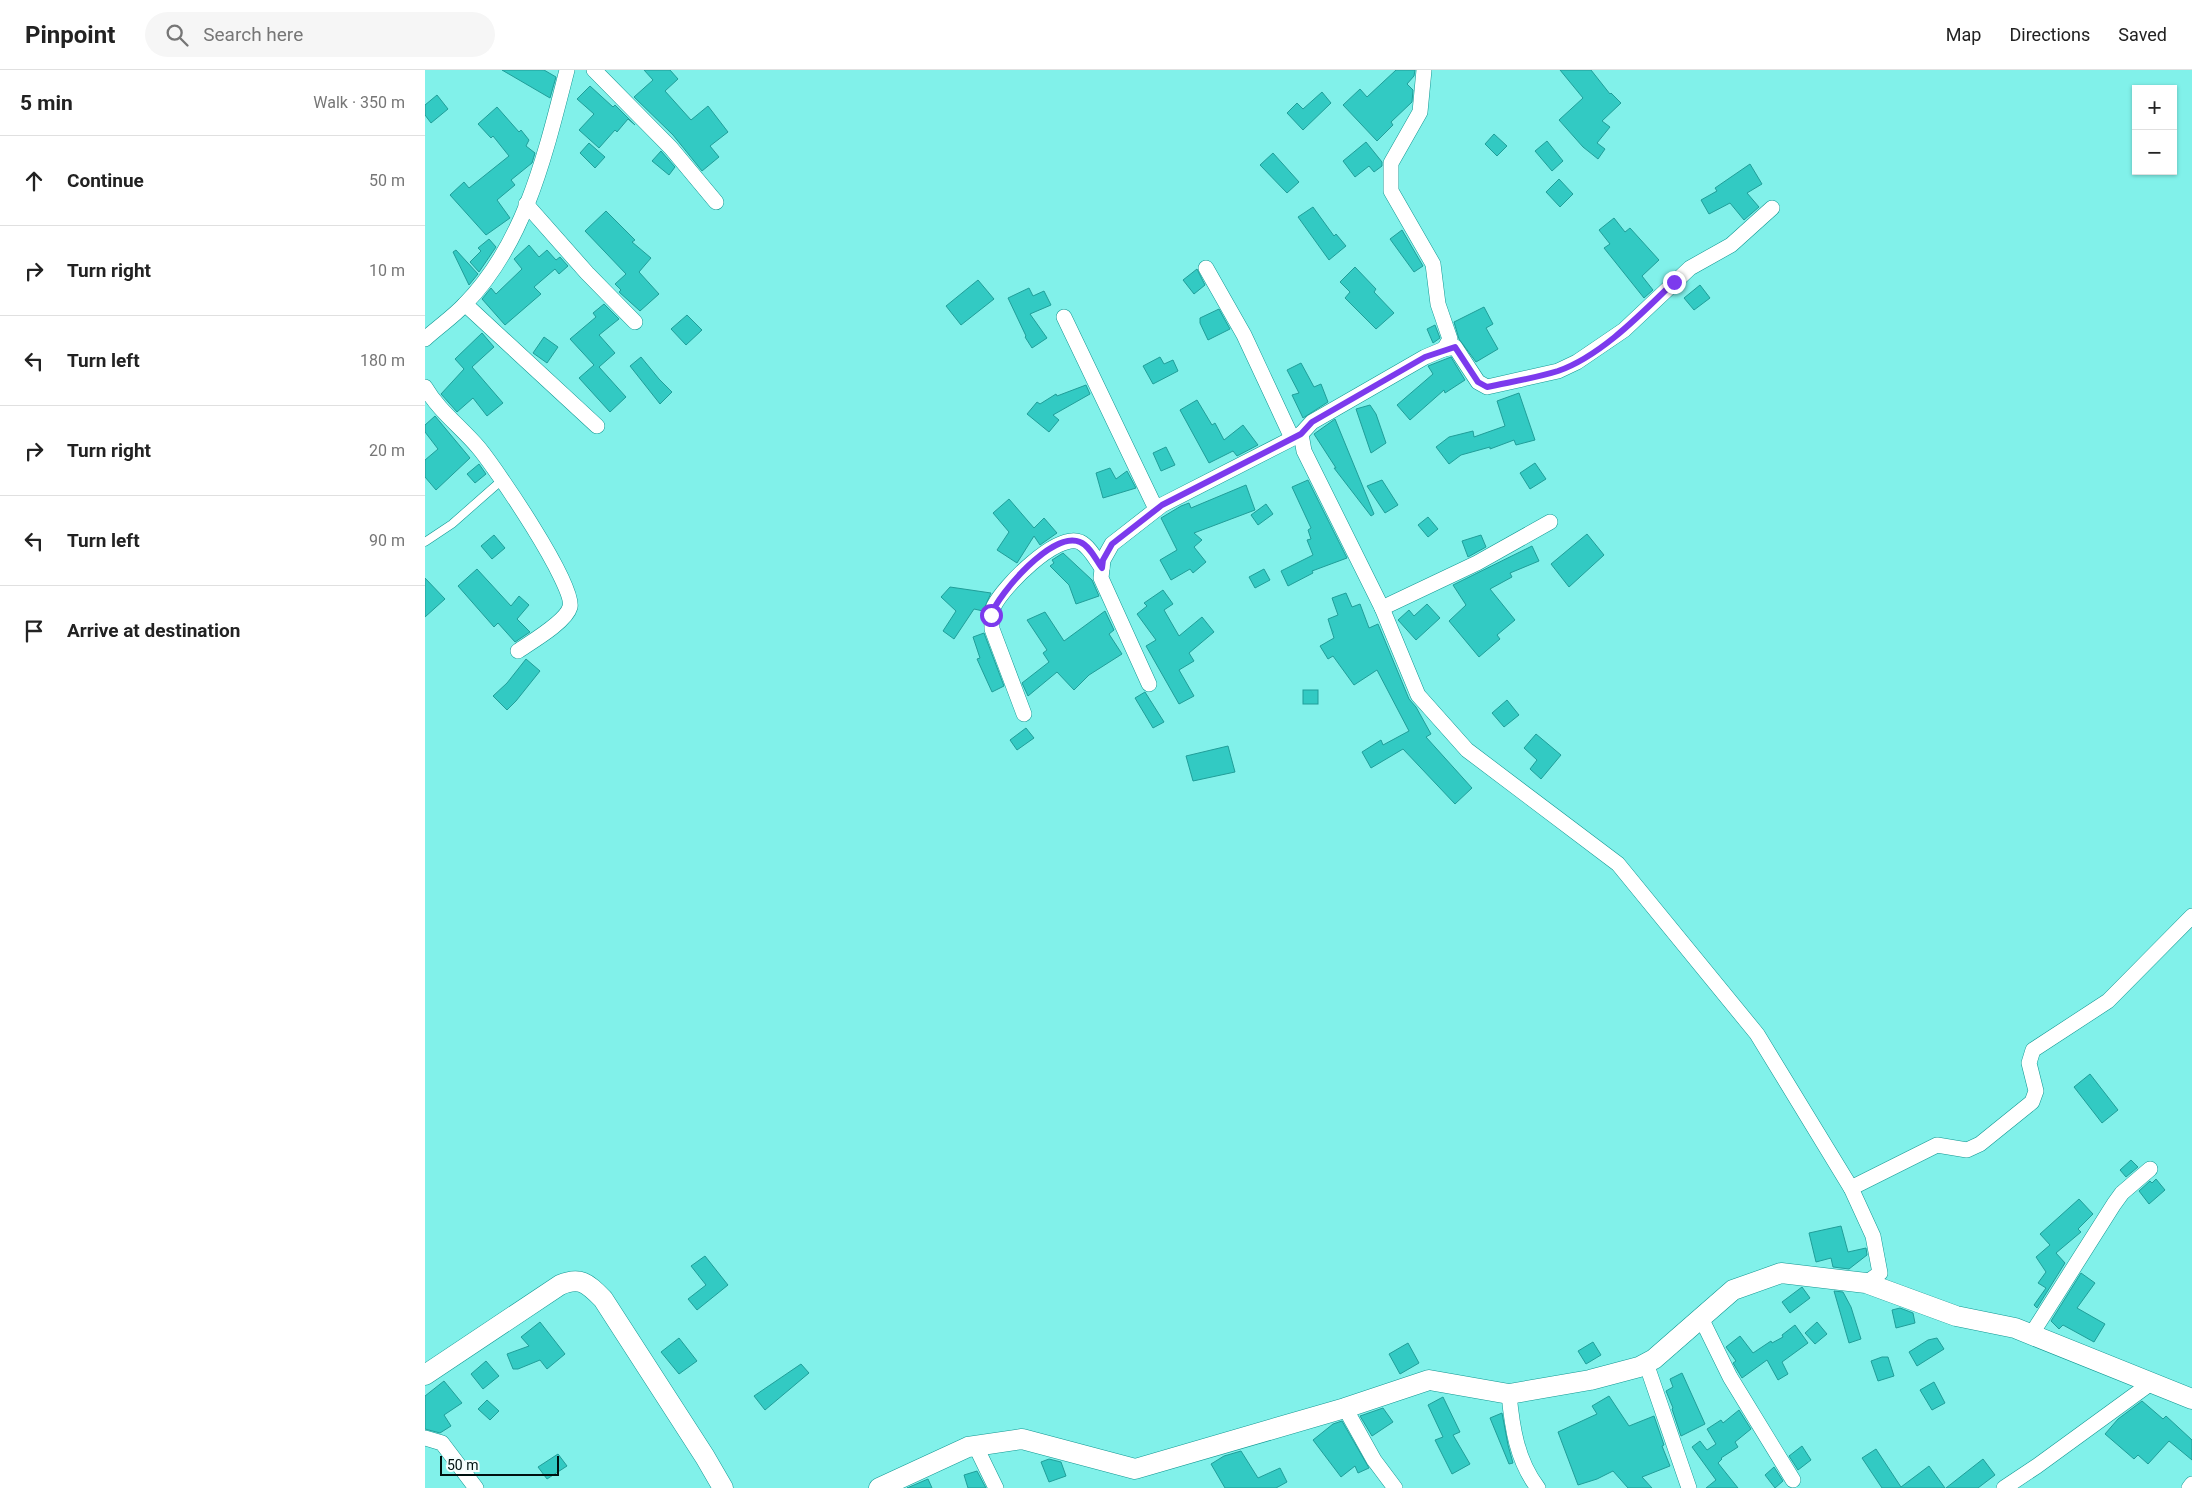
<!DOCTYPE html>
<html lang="en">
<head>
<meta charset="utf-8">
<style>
  :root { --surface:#fff; --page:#f6f6f6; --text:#222; --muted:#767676; --line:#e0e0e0 }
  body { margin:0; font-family:Roboto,sans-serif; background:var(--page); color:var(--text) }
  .controls { position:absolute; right:15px; top:15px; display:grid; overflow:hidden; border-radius:0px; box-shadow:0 1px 4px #0004 }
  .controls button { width:45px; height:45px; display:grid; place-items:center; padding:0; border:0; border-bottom:1px solid var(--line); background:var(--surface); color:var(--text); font:25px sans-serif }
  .scale { position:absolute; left:15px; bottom:12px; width:119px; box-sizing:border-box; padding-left:5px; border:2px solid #00100f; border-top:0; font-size:14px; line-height:18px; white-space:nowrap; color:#00100f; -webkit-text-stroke:4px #f4fefd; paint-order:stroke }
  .stop { position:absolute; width:15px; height:15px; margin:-11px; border:4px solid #7c3aed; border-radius:50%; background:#fff }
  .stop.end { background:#7c3aed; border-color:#fff; box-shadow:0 1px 5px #0008 }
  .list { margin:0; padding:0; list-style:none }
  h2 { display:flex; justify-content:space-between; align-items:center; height:65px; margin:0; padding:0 20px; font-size:21px }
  h2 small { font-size:16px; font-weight:400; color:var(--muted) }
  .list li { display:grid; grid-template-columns:32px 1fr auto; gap:15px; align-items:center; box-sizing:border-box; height:90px; padding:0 20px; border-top:1px solid var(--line) }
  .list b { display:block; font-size:19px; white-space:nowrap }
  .list em { font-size:16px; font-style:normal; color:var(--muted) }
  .icon { flex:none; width:28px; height:28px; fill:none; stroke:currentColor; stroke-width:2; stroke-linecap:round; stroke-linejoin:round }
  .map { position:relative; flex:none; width:1767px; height:1418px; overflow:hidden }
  header { display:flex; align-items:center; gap:30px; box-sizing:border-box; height:70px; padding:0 25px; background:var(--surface); border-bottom:1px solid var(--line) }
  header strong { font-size:24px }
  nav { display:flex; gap:28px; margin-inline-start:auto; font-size:18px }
  .search { width:350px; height:45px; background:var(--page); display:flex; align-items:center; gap:12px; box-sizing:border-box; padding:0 18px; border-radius:28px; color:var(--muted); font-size:19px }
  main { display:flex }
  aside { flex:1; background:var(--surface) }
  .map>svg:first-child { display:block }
  .building { fill:#32cac3; stroke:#209e99 }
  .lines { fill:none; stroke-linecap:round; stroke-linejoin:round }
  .lane-casing { stroke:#109792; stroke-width:9 }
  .street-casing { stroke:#109792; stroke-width:16 }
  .secondary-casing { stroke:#109792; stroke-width:21 }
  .lane { stroke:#fff; stroke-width:8 }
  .street { stroke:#fff; stroke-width:15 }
  .secondary { stroke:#fff; stroke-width:20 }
  .route { stroke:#7c3aed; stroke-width:6 }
</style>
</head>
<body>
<header>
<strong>Pinpoint</strong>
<div class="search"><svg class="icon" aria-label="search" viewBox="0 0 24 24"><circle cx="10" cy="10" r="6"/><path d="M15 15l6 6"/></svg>Search here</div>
<nav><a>Map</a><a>Directions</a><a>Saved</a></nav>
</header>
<main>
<aside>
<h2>5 min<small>Walk · 350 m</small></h2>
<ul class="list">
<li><svg class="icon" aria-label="ahead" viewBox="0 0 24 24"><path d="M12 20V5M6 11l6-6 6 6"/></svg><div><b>Continue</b></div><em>50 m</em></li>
<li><svg class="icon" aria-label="right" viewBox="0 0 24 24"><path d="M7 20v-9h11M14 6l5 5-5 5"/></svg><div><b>Turn right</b></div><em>10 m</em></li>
<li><svg class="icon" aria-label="left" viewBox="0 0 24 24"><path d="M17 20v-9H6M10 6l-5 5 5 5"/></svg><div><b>Turn left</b></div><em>180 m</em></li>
<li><svg class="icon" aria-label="right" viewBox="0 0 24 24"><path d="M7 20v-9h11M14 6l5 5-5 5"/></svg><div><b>Turn right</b></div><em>20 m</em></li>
<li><svg class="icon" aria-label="left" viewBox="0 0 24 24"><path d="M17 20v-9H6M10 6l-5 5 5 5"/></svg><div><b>Turn left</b></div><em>90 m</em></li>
<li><svg class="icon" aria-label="arrive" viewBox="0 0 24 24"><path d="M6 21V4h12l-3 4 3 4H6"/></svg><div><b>Arrive at destination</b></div></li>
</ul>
</aside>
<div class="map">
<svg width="1767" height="1418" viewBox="0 0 1767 1418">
  <rect width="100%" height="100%" fill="#81f1ea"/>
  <!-- building -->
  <g class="building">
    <polygon points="77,0 119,0 131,7 125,28"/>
    <polygon points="219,0 245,0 253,9 240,21 266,50 283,36 303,62 285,76 294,87 277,101 248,65 209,27 228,10"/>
    <polygon points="971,0 990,0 989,6 982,14 988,20 987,32 966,52 968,55 952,71 918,35 935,19 942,27"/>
    <polygon points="1135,0 1166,0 1185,24 1186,23 1196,33 1177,51 1185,57 1172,73 1180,79 1173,89 1158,77 1134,50 1158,28"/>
    <polygon points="165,16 188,37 190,35 210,55 203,49 192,62 190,60 174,78 154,60 169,44 152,29"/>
    <polygon points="897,22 906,33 878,60 862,43 872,33 878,39"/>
    <polygon points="12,25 23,39 6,53 0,45 0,35"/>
    <polygon points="72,37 94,62 96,60 104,70 101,76 110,83 107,93 86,110 90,115 72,130 85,148 61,165 25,125 39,112 44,118 84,86 68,66 66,68 53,54"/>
    <polygon points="1069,64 1082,76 1072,86 1060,74"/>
    <polygon points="1122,71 1138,91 1127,101 1110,81"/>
    <polygon points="941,72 957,92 957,96 949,102 944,96 930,107 918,91"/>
    <polygon points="164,73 180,87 170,98 155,83"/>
    <polygon points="236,81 250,97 244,105 227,91"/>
    <polygon points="848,83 874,112 862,123 835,95"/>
    <polygon points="1325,94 1337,114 1322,123 1334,137 1319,150 1305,133 1284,144 1276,130 1292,121 1290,118"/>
    <polygon points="1134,109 1148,124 1135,137 1121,122"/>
    <polygon points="888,137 909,166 911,164 921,176 904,190 873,147"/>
    <polygon points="181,141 210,170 207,172 226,188 214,202 234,224 215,241 194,222 196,220 190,214 201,204 160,161"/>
    <polygon points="1189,148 1200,162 1205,158 1234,190 1217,206 1228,220 1219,228 1179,178 1185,174 1174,160"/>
    <polygon points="977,160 998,196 989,202 965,169"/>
    <polygon points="64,169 71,177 54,202 45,192 56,181 53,178"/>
    <polygon points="104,175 114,187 122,180 131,190 135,187 143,196 134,204 130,199 109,217 116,224 80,255 57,229 66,218 71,224 97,199 89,189"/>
    <polygon points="31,180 53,204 44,215 28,182"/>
    <polygon points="930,197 951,219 949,222 969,243 951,259 920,228 925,222 915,212"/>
    <polygon points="772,199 780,215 769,224 758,210"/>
    <polygon points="553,210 569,229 536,255 521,236"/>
    <polygon points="1275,215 1285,228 1269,240 1259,228"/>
    <polygon points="604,218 608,226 619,221 626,235 605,244 622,268 607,278 600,267 601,266 583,228"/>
    <polygon points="179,234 194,249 174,265 190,283 174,297 201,327 185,342 154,308 169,295 145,269 171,247 168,243"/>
    <polygon points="1059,237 1068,254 1061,258 1073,279 1051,292 1034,269 1029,252"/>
    <polygon points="794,239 805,259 783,270 775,253 775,248"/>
    <polygon points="262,245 277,260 261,275 246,259"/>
    <polygon points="1010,255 1015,268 1008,273 1002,259"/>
    <polygon points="57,263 69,277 47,297 78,333 62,346 48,328 32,342 16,324 39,299 30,289"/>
    <polygon points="119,267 133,277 122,293 108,283"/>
    <polygon points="216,287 234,309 247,322 235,334 205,296"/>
    <polygon points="735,287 739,294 748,290 753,301 728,314 718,296"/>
    <polygon points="1026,287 1040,310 1020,323 1019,320 985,350 972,335 1008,304 1003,296"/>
    <polygon points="876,293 889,317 896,314 903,332 878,348 867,325 874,323 862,300"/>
    <polygon points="661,315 665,324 628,345 634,350 624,362 602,344 612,332 615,334 631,324 632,326"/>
    <polygon points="1094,323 1110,370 1091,375 1089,370 1065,379 1065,377 1036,385 1024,394 1011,377 1024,367 1048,361 1049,367 1080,356 1072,331"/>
    <polygon points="772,330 787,355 790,353 799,370 818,355 833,375 812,386 808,381 784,393 755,340"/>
    <polygon points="945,335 951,344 961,373 946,383 931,339"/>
    <polygon points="10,346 45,388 11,420 0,407 0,390 13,379 0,362 0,355"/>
    <polygon points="910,349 949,444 946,446 909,398 911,398 889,364"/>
    <polygon points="741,377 750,395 736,401 728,383"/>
    <polygon points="1110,393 1121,409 1105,419 1095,403"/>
    <polygon points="54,394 61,404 50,413 42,404"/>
    <polygon points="685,398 691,409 702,401 711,418 678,428 671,403"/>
    <polygon points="883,410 922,488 887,501 888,503 863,516 856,501 888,485 882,470 886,469 883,460 886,458 867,417"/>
    <polygon points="957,410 973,435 960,443 942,416"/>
    <polygon points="821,415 830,440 769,463 777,470 769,477 781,492 768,503 765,499 746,510 735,490 752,480 736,448 756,436 764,433 766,438"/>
    <polygon points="584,429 609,458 619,448 632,463 615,475 609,466 592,493 572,480 584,462 568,443"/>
    <polygon points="841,434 848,444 833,455 826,445"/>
    <polygon points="1003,447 1013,459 1003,467 993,455"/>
    <polygon points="1162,464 1179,485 1144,517 1126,494"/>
    <polygon points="69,465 80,478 67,489 56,476"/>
    <polygon points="1056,465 1061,477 1043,487 1037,471"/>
    <polygon points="1107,476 1114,491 1085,503 1087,507 1065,519 1090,550 1072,565 1075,569 1054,587 1024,551 1041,535 1028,515"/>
    <polygon points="638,483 667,510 674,526 651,534 644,515 625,496 629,493 627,490"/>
    <polygon points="52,499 86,536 94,526 104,535 92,549 105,562 90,572 73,553 69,557 33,516"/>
    <polygon points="839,499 845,510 830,518 824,507"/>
    <polygon points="0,508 20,529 0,547"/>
    <polygon points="525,517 566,523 558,541 549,539 529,569 518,561 531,541 516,527"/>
    <polygon points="738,520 748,534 739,540 754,566 777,547 789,562 764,583 769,591 754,600 769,626 754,634 721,576 731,570 712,544 722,536 719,533"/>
    <polygon points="921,523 927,537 935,534 944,558 953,554 984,629 991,637 1006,664 1001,667 1047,718 1030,734 978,679 946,698 937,682 956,670 958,675 984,661 952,600 929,615 908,586 903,589 895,576 909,568 903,549 913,545 907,528"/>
    <polygon points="1002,534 1015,548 991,570 973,550 984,540 989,546"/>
    <polygon points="680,541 689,560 684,564 697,584 664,605 649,620 632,602 603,626 597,613 624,592 618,583 622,580 602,550 620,542 639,571"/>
    <polygon points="559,563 579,616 567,622 552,589 555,588 548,567"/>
    <polygon points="101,589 115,601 91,631 82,640 68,626 82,613"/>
    <rect x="878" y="620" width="15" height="14"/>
    <polygon points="720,622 739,652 728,658 710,628"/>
    <polygon points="1082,630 1094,645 1079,657 1067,643"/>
    <polygon points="601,658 609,668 592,680 585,670"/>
    <polygon points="1111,664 1136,685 1116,709 1105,699 1112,690 1099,678"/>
    <polygon points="803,676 810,702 768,711 761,686"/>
    <polygon points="1665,1004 1693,1040 1677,1053 1649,1017"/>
    <polygon points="1706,1090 1713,1097 1701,1107 1695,1100"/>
    <polygon points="1731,1109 1740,1120 1724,1134 1714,1121 1725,1111 1727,1113"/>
    <polygon points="1654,1129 1668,1144 1653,1159 1656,1162 1631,1183 1640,1193 1612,1238 1609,1235 1621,1218 1613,1213 1621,1202 1611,1187 1625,1175 1615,1164"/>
    <polygon points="1416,1156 1423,1182 1441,1178 1442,1185 1424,1199 1408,1197 1406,1188 1391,1192 1384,1163"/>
    <polygon points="280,1186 303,1215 272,1240 263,1229 281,1215 266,1196"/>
    <polygon points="1656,1203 1670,1213 1652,1238 1680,1254 1669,1272 1638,1255 1634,1259 1626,1251"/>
    <polygon points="1377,1217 1385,1228 1365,1243 1357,1232"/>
    <polygon points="1409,1221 1418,1222 1426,1237 1436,1269 1424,1273"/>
    <polygon points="1475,1238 1488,1243 1490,1253 1471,1258 1467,1240"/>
    <polygon points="115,1252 140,1284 122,1299 115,1290 93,1299 88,1299 82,1284 104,1276 96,1267"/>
    <polygon points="1392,1252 1402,1264 1390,1274 1380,1263"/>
    <polygon points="1370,1255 1383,1273 1357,1292 1363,1304 1353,1310 1342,1290 1317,1308 1308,1293 1311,1291 1301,1277 1315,1266 1328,1283 1346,1271 1347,1273 1358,1267 1357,1265"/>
    <polygon points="254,1268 272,1291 254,1304 236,1282"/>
    <polygon points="1512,1268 1519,1279 1492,1296 1484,1282 1503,1270"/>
    <polygon points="1168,1272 1176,1285 1161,1294 1153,1281"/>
    <polygon points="983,1273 994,1293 975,1304 964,1284"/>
    <polygon points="1457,1287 1463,1287 1469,1306 1453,1311 1446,1291"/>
    <polygon points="61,1291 74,1306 58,1319 46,1304"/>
    <polygon points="376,1294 384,1303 340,1340 329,1326"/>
    <polygon points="1257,1303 1280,1354 1256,1366 1247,1339 1248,1338 1241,1321 1248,1317 1245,1309"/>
    <polygon points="19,1311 37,1333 19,1345 26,1356 15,1363 0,1359 0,1326"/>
    <polygon points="1509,1312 1520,1333 1507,1340 1495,1320"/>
    <polygon points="1184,1326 1204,1356 1229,1346 1239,1375 1237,1376 1245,1396 1217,1407 1227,1418 1203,1418 1188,1401 1172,1409 1153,1415 1133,1362 1172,1344 1167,1336"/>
    <polygon points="1018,1327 1035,1362 1028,1365 1045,1394 1027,1404 1010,1370 1018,1367 1003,1335"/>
    <polygon points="62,1330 74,1341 65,1350 53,1339"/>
    <polygon points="1717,1331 1738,1349 1741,1346 1767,1370 1767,1390 1744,1371 1723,1394 1713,1385 1709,1389 1680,1364 1693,1349"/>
    <polygon points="958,1338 968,1352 947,1366 935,1346"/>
    <polygon points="1314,1340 1326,1359 1310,1372 1313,1377 1296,1388 1297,1389 1293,1393 1313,1418 1281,1418 1291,1410 1267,1377 1275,1371 1282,1380 1291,1374 1282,1359 1296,1350 1298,1353"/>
    <polygon points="1077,1343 1083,1375 1088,1393 1084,1394 1065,1348"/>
    <polygon points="917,1351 944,1398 933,1403 930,1396 916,1407 888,1370 908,1354"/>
    <polygon points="1377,1376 1386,1390 1373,1400 1364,1386"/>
    <polygon points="1451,1379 1476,1417 1504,1396 1520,1418 1457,1418 1437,1388"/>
    <polygon points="816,1381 833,1408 855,1398 862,1412 851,1418 800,1418 786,1394 799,1386"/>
    <polygon points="133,1384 142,1396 122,1409 113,1397"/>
    <polygon points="624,1389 636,1392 641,1406 624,1412 616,1392"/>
    <polygon points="1558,1389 1570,1405 1553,1418 1521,1418"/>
    <polygon points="1349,1397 1358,1411 1350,1418 1340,1405"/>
    <polygon points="552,1401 561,1418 543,1418 539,1405"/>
    <polygon points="503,1409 507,1418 482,1418"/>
  </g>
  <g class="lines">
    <defs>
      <polyline id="lane" points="0,472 27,454 77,410"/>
      <g id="street">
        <polyline points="169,0 246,78 291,132"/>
        <polyline points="999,0 995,42 966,93 966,121 1008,194 1013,234 1025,269 1019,279 1000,287 887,352 876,364 879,381 957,538 993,625 1042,680 1193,794 1332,964 1426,1118 1448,1166 1455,1203 1441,1213"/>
        <polyline points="101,134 162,203 210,252"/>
        <polyline points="781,198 819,265 867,368"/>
        <polyline points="40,234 172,356"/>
        <polyline points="639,247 731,439"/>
        <path d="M 0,269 C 13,257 28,247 40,234 C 101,172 121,81 142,0"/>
        <polyline points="1019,279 1030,277 1053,312 1062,317 1133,301 1152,292 1199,260 1265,198 1306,175 1347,138"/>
        <path d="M 0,317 C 14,341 35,356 53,377 C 70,397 151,516 145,537 C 141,552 106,572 93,581"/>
        <polyline points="957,538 1052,493 1125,452"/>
        <polyline points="724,614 676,508 678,490 687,474 737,435 876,364"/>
        <path d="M 599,644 L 567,559 C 567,551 566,544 569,536 C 578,517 632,462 655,472 C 665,477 671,490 677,498"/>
        <polyline points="1426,1118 1512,1075 1542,1080 1555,1074 1607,1032 1611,1021 1604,993 1608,980 1683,931 1767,846"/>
        <polyline points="1276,1248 1305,1307 1368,1410"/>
        <polyline points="1606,1265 1689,1134 1697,1123 1725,1099"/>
        <polyline points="1221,1293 1264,1418"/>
        <path d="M 1084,1324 C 1087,1357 1092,1391 1113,1418"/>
        <polyline points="920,1338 949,1390 970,1418"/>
        <polyline points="0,1368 17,1373 51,1418"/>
        <polyline points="551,1377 571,1418"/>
        <polyline points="1579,1418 1612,1396 1726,1313"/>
        <polyline points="1764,1418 1767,1414"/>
      </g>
      <g id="secondary">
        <path d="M 0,1305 L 135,1215 C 156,1206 163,1214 178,1229 L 280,1387 L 298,1418"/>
        <polyline points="454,1418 543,1377 597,1369 710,1399 920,1338 1004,1310 1084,1324 1165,1310 1214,1297 1229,1289 1308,1220 1356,1203 1441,1213 1531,1246 1590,1258 1767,1329"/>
      </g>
    </defs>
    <!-- lane casing -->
    <use href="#lane" class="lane-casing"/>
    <!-- street casing -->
    <use href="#street" class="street-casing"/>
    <!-- secondary casing -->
    <use href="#secondary" class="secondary-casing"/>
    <!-- lane -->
    <use href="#lane" class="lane"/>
    <!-- street -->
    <use href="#street" class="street"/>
    <!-- secondary -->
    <use href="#secondary" class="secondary"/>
  </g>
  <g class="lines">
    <!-- route -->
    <path class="route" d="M 566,545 C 574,523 628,460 655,472 C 665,476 671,490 677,498 L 678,490 L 687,474 L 737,435 L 876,364 L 887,352 L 1000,287 L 1030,277 L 1053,312 L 1062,317 C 1085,312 1111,308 1133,301 C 1176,286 1217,243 1249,212"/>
  </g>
</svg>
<div class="controls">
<button>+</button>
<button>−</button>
</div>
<div class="scale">50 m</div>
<div class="stop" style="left:566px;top:545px"></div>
<div class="stop end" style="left:1249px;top:212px"></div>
</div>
</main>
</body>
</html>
